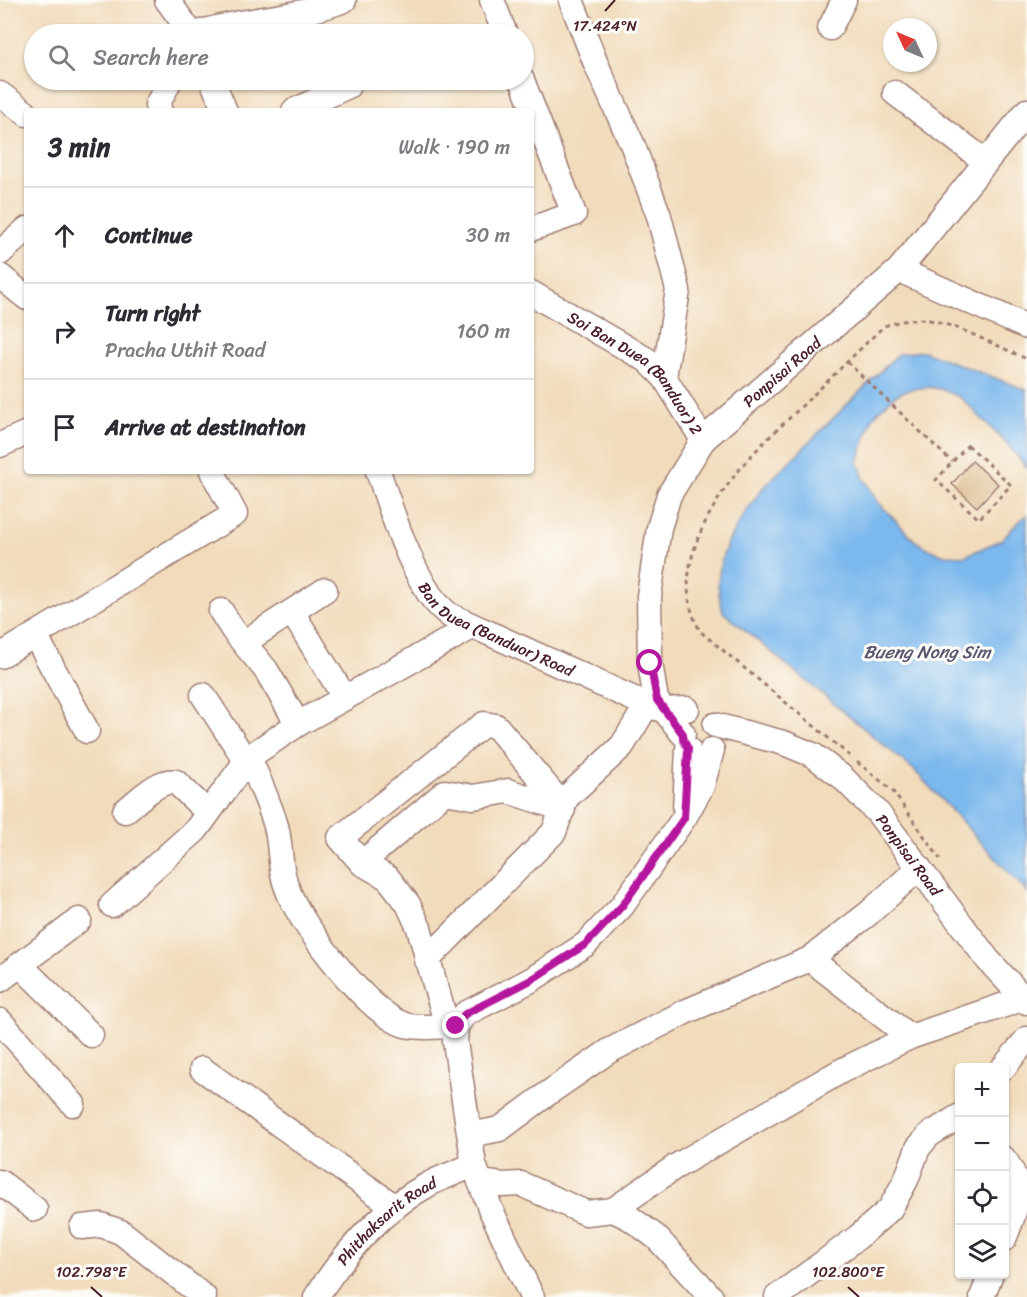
<!DOCTYPE html>
<html lang="en">
<head>
<meta charset="utf-8">
<style>
  :root { --surface:#fff; --page:#f2f2f3; --text:#2b2b33; --muted:#7c7c81; --line:#e1e1e2 }
  body { margin:0; font-family:Sriracha,sans-serif; background:var(--page); color:var(--text) }
  .controls { position:absolute; right:18px; bottom:18px; display:grid; overflow:hidden; border-radius:6px; box-shadow:0 2px 4px #0004 }
  .controls button { width:54px; height:54px; display:grid; place-items:center; padding:0; border:0; border-bottom:2px solid var(--line); background:var(--surface); color:var(--text); font:30px sans-serif }
  .compass { position:absolute; left:883px; top:18px; width:54px; height:54px; border-radius:50%; background:var(--surface); box-shadow:0 2px 4px #0004; rotate:314deg }
  .stop { position:absolute; width:18px; height:18px; margin:-14px; border:4px solid #b5179e; border-radius:50%; background:#fff }
  .stop.end { background:#b5179e; border-color:#fff; box-shadow:0 2px 6px #0008 }
  .list { margin:0; padding:0; list-style:none }
  h2 { display:flex; justify-content:space-between; align-items:center; height:78px; margin:0; padding:0 24px; font-size:26px }
  h2 small { font-size:20px; font-weight:400; color:var(--muted) }
  .list li { display:grid; grid-template-columns:39px 1fr auto; gap:18px; align-items:center; box-sizing:border-box; height:96px; padding:0 24px; border-top:2px solid var(--line) }
  .list b { display:block; font-size:22px; white-space:nowrap }
  .list p { margin:0; font-size:20px; white-space:nowrap; color:var(--muted) }
  .list em { font-size:20px; font-style:normal; color:var(--muted) }
  .icon { flex:none; width:33px; height:33px; fill:none; stroke:currentColor; stroke-width:2; stroke-linecap:round; stroke-linejoin:round }
  .map { position:relative; flex:none; width:1027px; height:1297px; overflow:hidden }
  .search { position:absolute; background:var(--surface); box-shadow:0 2px 4px #0004; left:24px; top:24px; width:510px; height:66px; display:flex; align-items:center; gap:15px; box-sizing:border-box; padding:0 21px; border-radius:33px; color:var(--muted); font-size:22px }
  .panel { position:absolute; background:var(--surface); box-shadow:0 2px 4px #0004; left:24px; top:108px; width:510px; height:366px; border-radius:6px }
  .map>svg:first-child { display:block }
  .water { fill:#7ab8ed; stroke:#626c8c; stroke-width:1.5 }
  .building { fill:#dab789 }
  .lines { fill:none; stroke-linecap:round; stroke-linejoin:round }
  .minor-casing { stroke:#9e7d73; stroke-width:27 }
  .path { stroke:#9e7d73; stroke-width:3; stroke-dasharray:4.5 4.5; stroke-linecap:butt }
  .minor { stroke:#fff; stroke-width:24 }
  .route { stroke:#b5179e; stroke-width:8 }
  .ticks { fill:none; stroke:#4a1f2b; stroke-width:2 }
  .labels { text-anchor:middle; stroke-width:6; stroke-linejoin:round; paint-order:stroke }
  .street-label { font-size:16px; fill:#4a1f2b; stroke:#fdfcf7 }
  .water-label { font-size:18px; font-style:italic; fill:#5b556f; stroke:#fdfcf7 }
  .ticks-label { font-size:15px; text-anchor:middle; fill:#4a1f2b; stroke:#fdfcf7; stroke-width:6; stroke-linejoin:round; paint-order:stroke }
</style>
</head>
<body>
<div class="map">
<svg width="1027" height="1297" viewBox="0 0 1027 1297">
  <rect width="100%" height="100%" fill="#fdfcf7"/>
  <filter id="ink" filterUnits="userSpaceOnUse"><feTurbulence type="fractalNoise" baseFrequency=".0167" numOctaves="2"/><feDisplacementMap in="SourceGraphic" scale="12" xChannelSelector="R" yChannelSelector="G"/><feConvolveMatrix kernelMatrix="1 2 1 2 8 2 1 2 1" color-interpolation-filters="sRGB"/></filter>
  <filter id="wash" filterUnits="userSpaceOnUse"><feTurbulence type="fractalNoise" baseFrequency=".008" numOctaves="4" result="noise"/><feDisplacementMap in="SourceGraphic" scale="24" xChannelSelector="R" yChannelSelector="G"/><feGaussianBlur stdDeviation="1.35" result="paint"/><feColorMatrix in="noise" values="0 0 0 0 0 0 0 0 0 0 0 0 0 0 0 0 0 1.4 0 .05"/><feComposite in="paint" operator="in"/></filter>
  <g filter="url(#wash)">
    <rect width="100%" height="100%" fill="#f1dbbb"/>
    <!-- water -->
    <path class="water" d="M 923,351 L 1027,390 L 1027,468 L 1006,443 L 961,398 L 945,390 L 929,387 L 907,390 L 894,396 L 873,417 L 858,461 L 863,477 L 878,502 L 915,541 L 933,551 L 945,555 L 965,556 L 1001,540 L 1027,514 L 1027,892 L 914,770 L 723,612 C 720,600 717,588 719,575 C 721,544 745,513 762,489 L 898,354 Z"/>
    <g id="blocks">
      <!-- building -->
      <polygon class="building" points="972,461 998,484 977,507 952,484"/>
    </g>
  </g>
  <g filter="url(#ink)">
    <use href="#blocks" fill-opacity="0" stroke="#9e7d73" stroke-width="1.5"/>
    <g class="lines">
      <defs>
        <g id="minor">
          <polyline points="167,0 192,34"/>
          <polyline points="492,0 505,34"/>
          <polyline points="571,0 596,64 633,146 659,216 678,290 664,377"/>
          <polyline points="830,28 844,0"/>
          <path d="M 195,34 C 243,18 296,19 344,0"/>
          <polyline points="212,80 225,111"/>
          <polyline points="522,80 574,214 531,229"/>
          <polyline points="895,93 986,162"/>
          <polyline points="0,94 27,114"/>
          <polyline points="160,111 157,105 170,80"/>
          <polyline points="294,111 348,86"/>
          <polyline points="0,253 27,229"/>
          <polyline points="899,270 1027,327"/>
          <polyline points="0,276 27,298"/>
          <path id="s1" d="M 531,293 L 647,360 L 664,377 L 703,440"/>
          <polyline points="0,445 27,433"/>
          <path id="s2" d="M 378,471 C 392,512 406,558 430,595 C 435,602 442,609 449,615 L 647,705 L 663,710 L 687,709"/>
          <polyline points="221,611 233,630 266,670 298,724"/>
          <polyline points="292,612 345,698"/>
          <polyline points="35,635 87,731"/>
          <polyline points="254,636 325,590"/>
          <polyline points="0,656 235,514 212,471"/>
          <polyline points="203,695 246,761"/>
          <path id="s3" d="M 715,725 L 784,743 L 813,755 L 842,777 L 878,813 L 988,960 L 1027,1002"/>
          <path id="s4" d="M 683,734 L 656,700 L 650,663 L 649,596 L 659,528 L 669,495 L 703,440 L 899,270 L 1027,111"/>
          <path d="M 249,757 C 258,779 269,802 276,826 C 282,849 278,868 289,893 C 303,928 369,1014 405,1025 C 420,1029 440,1026 456,1026"/>
          <polyline points="685,809 688,749"/>
          <path d="M 125,811 C 138,801 159,778 176,782 L 208,813"/>
          <polyline points="362,863 445,792 473,797 508,791 563,809"/>
          <polyline points="112,905 196,830 249,757 298,724 472,627"/>
          <polyline points="810,959 910,1037"/>
          <polyline points="427,960 554,832 566,798 622,746 647,705"/>
          <polyline points="20,965 91,1035"/>
          <polyline points="0,980 79,920"/>
          <polyline points="0,1021 73,1104"/>
          <polyline points="447,1026 419,928 408,904 388,878 362,863 340,838 484,724 496,726 563,806"/>
          <polyline points="1003,1068 1027,1039"/>
          <polyline points="202,1069 395,1207"/>
          <polyline points="470,1135 500,1129 547,1094 609,1051 685,1012 810,959 869,913 919,868"/>
          <path d="M 1004,1159 C 1026,1187 1016,1209 1004,1239"/>
          <polyline points="0,1182 35,1209"/>
          <polyline points="480,1182 502,1185 521,1184 586,1213 613,1210 630,1218 656,1237 711,1297"/>
          <polyline points="613,1210 675,1167 841,1071 910,1037 1022,999"/>
          <polyline points="82,1227 101,1225 121,1232 204,1297"/>
          <path id="s5" d="M 316,1297 C 346,1251 382,1209 431,1183 C 445,1176 460,1171 474,1165"/>
          <polyline points="532,1297 490,1208 474,1165 455,1042 456,1026 465,1014 531,980 586,944 622,906 684,818 702,786 712,750"/>
          <polyline points="777,1297 858,1237 890,1209 906,1180 918,1148 929,1135 960,1116"/>
          <polyline points="982,1297 991,1274"/>
        </g>
      </defs>
      <!-- minor casing -->
      <use href="#minor" class="minor-casing"/>
      <!-- path -->
      <g class="path">
        <polyline points="847,362 952,462"/>
        <polygon points="968,445 1011,485 979,519 936,480"/>
        <path d="M 850,756 L 701,632 C 668,579 705,513 739,470 C 759,445 784,424 806,402 C 832,377 858,351 884,326 C 897,322 908,319 921,319 C 948,320 1001,348 1027,359"/>
        <polyline points="857,762 892,790 940,859"/>
      </g>
      <!-- minor -->
      <use href="#minor" class="minor"/>
    </g>
  </g>
  <g class="lines" filter="url(#ink)">
    <!-- route -->
    <polyline class="route" points="456,1026 465,1014 531,980 586,944 622,906 684,818 688,749 683,739 683,734 657,700 650,663"/>
  </g>
  <!-- ticks -->
  <path class="ticks" d="M 605,11 L 615,0M 91,1287 L 102,1297M 848,1287 L 859,1297"/>
  <g class="labels">
    <!-- street labels -->
    <g class="street-label">
      <text dy="6" stroke="none"><textPath href="#s4" startOffset="420">Ponpisai Road</textPath></text>
      <text dy="6" stroke="none"><textPath href="#s1" startOffset="134">Soi Ban Duea (Banduor) 2</textPath></text>
      <text dy="6" stroke="none"><textPath href="#s2" startOffset="210">Ban Duea (Banduor) Road</textPath></text>
      <text dy="6" stroke="none"><textPath href="#s3" startOffset="242">Ponpisai Road</textPath></text>
      <text dy="6" stroke="none"><textPath href="#s5" startOffset="105">Phithaksarit Road</textPath></text>
    </g>
    <!-- water labels -->
    <g class="water-label">
      <text x="927" y="658">Bueng Nong Sim</text>
    </g>
  </g>
  <g class="ticks-label">
    <text x="605" y="31">17.424°N</text>
    <text x="91" y="1277">102.798°E</text>
    <text x="848" y="1277">102.800°E</text>
  </g>
</svg>
<div class="controls">
<button>+</button>
<button>−</button>
<button><svg class="icon" aria-label="locate" viewBox="0 0 24 24"><circle cx="12" cy="12" r="6"/><path d="M12 2v4M12 18v4M2 12h4M18 12h4"/></svg></button>
<button><svg class="icon" aria-label="layers" viewBox="0 0 24 24"><path d="M12 4l9 5-9 5-9-5zM3 14l9 5 9-5"/></svg></button>
</div>
<svg class="compass" viewBox="-18 -18 36 36"><path d="M0-13l5 13h-10z" fill="#e53935"/><path d="M0 13l5-13h-10z" fill="#7c7c81"/></svg>
<div class="stop" style="left:650px;top:663px"></div>
<div class="stop end" style="left:456px;top:1026px"></div>
<div class="search"><svg class="icon" aria-label="search" viewBox="0 0 24 24"><circle cx="10" cy="10" r="6"/><path d="M15 15l6 6"/></svg>Search here</div>
<section class="panel">
<h2>3 min<small>Walk · 190 m</small></h2>
<ul class="list">
<li><svg class="icon" aria-label="ahead" viewBox="0 0 24 24"><path d="M12 20V5M6 11l6-6 6 6"/></svg><div><b>Continue</b></div><em>30 m</em></li>
<li><svg class="icon" aria-label="right" viewBox="0 0 24 24"><path d="M7 20v-9h11M14 6l5 5-5 5"/></svg><div><b>Turn right</b><p>Pracha Uthit Road</p></div><em>160 m</em></li>
<li><svg class="icon" aria-label="arrive" viewBox="0 0 24 24"><path d="M6 21V4h12l-3 4 3 4H6"/></svg><div><b>Arrive at destination</b></div></li>
</ul>
</section>
</div>
</body>
</html>
